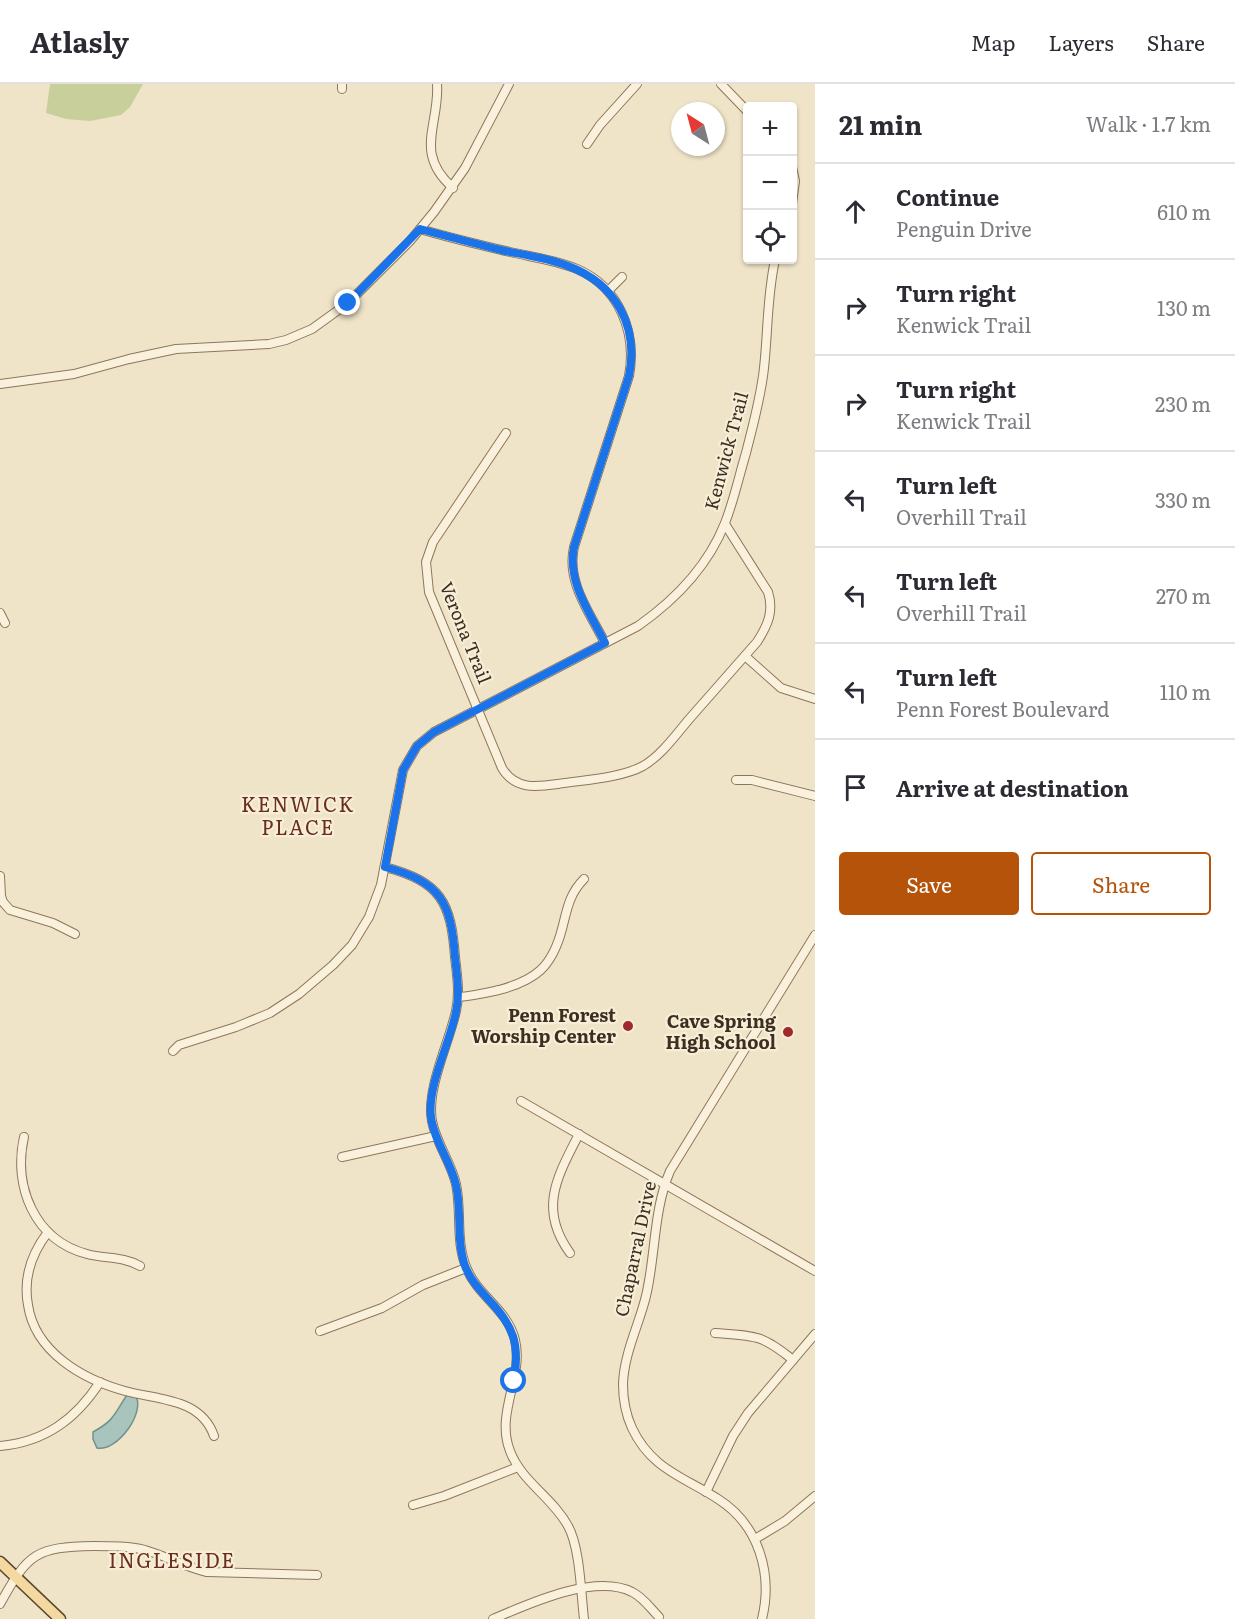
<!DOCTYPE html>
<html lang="en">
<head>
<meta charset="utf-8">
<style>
  :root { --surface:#fff; --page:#f7f7f7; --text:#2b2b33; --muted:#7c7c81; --line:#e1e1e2; --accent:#b45309 }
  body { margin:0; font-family:Literata,serif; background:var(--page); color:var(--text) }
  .controls { position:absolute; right:18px; top:18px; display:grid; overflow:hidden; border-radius:6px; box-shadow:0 2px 4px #0004 }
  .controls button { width:54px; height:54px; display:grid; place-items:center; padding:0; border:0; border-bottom:2px solid var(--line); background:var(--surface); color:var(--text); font:30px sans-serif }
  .compass { position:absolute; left:671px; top:18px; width:54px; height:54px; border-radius:50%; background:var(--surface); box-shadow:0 2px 4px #0004; rotate:324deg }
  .stop { position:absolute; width:18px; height:18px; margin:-14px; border:4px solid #1a73e8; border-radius:50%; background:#fff }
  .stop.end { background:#1a73e8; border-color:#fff; box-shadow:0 2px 6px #0008 }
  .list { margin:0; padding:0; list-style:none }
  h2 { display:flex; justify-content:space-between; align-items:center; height:78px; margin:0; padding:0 24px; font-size:26px }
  h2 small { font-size:20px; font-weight:400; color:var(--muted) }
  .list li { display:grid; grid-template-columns:39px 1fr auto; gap:18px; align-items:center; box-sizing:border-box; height:96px; padding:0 24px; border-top:2px solid var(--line) }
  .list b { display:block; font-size:22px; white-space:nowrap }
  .list p { margin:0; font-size:20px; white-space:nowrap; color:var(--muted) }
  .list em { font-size:20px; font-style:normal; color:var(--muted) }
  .actions { display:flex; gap:12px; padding:18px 24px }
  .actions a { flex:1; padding:14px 0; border:2px solid var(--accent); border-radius:6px; text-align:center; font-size:21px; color:var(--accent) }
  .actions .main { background:var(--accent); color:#fff }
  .icon { flex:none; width:33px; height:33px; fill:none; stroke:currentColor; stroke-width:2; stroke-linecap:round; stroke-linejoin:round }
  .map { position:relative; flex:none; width:815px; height:1535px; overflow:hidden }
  header { display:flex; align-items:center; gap:36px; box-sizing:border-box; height:84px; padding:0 30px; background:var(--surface); border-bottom:2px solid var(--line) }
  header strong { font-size:28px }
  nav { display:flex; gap:33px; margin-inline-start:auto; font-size:21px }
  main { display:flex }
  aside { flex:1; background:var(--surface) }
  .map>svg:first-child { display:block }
  .green { fill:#c9cf9b }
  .water { fill:#a9c4bc; stroke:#6f938a; stroke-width:1.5 }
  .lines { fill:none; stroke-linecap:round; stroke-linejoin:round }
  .minor-casing { stroke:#8d765c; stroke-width:10 }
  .major-casing { stroke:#5b4430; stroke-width:13 }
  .minor { stroke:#faf1dc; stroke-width:8 }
  .major { stroke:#f3d9a0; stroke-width:10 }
  .route { stroke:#1a73e8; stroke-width:8 }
  .poi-dot { fill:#9e2a2b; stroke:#f7eed8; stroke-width:2 }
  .labels { text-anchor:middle; stroke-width:4.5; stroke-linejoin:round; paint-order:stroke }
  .street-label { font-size:18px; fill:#3d2e20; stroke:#f7eed8 }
  .poi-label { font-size:18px; font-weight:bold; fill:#3d2e20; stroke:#f7eed8; text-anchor:end }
  .neighbourhood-label { font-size:20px; letter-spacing:1.5px; fill:#6b2e1e; stroke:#f7eed8 }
</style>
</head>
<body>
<header>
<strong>Atlasly</strong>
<nav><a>Map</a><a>Layers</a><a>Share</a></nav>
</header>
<main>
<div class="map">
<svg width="815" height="1535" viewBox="0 0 815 1535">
  <rect width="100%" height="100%" fill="#f0e4c8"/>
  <!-- green -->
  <polygon class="green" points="50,0 143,0 130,23 121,31 90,37 66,35 46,29"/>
  <!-- water -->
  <path class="water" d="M 135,1310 C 147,1328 117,1368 97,1364 L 93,1355 L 93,1348 C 115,1336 114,1330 127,1311 Z"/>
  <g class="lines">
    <defs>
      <g id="minor">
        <path d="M 437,0 C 440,40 413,69 453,104"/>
        <polyline points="721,0 748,28"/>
        <polyline points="342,5 342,0"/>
        <polyline points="587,60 600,41 637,0"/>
        <polyline points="792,83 795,97 792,119"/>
        <path d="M 420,145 C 450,154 480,161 510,168 C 532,173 556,176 577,185 C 619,203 637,248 629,292 L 574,463 C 566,498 590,529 605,559"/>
        <polyline points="608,207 622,193"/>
        <polyline points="0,300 74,290 129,275 176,265 269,260 286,256 312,245 348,219 410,157 434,128 465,84 509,0"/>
        <path d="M 506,349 L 433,458 L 426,478 L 429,508 L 502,684 C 515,706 536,703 558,700 C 583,696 621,694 643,682 C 662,671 677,649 691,633 C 713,608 735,583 757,558 C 768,541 774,527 768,508 L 725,440"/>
        <polyline points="0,529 5,539"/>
        <polyline points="745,572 781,604 815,615"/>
        <polyline points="736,696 752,696 815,712"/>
        <path d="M 385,783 C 441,798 451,818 455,873 C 457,891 460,909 456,927 C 449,959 426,1005 432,1037 C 436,1059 451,1078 456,1100 C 462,1128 455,1158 467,1185 C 478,1212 508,1226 515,1256 C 524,1293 495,1329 510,1367 C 521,1397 553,1414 568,1442 C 580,1463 581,1510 584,1535"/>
        <polyline points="0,792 1,812 3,818 10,826 53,839 75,850"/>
        <path d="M 458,913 C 472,912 485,909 499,906 C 536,896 552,883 562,845 C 567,826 569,810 584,795"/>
        <path d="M 173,967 L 179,961 L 236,943 L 270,929 L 299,910 L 333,881 L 352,861 L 369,833 L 381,801 L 403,686 L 417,662 L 434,648 L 638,542 C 675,516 708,482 725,439 C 734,416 739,392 746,369 C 753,341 761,313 764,284 C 768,248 767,212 775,176"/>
        <polyline points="521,1017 815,1187"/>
        <path d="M 24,1053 C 13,1102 34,1156 87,1170 C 105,1175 123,1172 140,1182"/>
        <polyline points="342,1073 436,1052"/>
        <path d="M 48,1148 C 32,1169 23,1194 28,1221 C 35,1268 82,1295 125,1307 C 158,1316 201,1314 214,1352"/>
        <path d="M 570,1169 C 538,1125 557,1093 579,1050"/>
        <polyline points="320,1247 382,1224 423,1201 466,1184"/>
        <path d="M 715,1249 C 755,1252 761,1250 793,1276"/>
        <path d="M 0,1362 C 45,1358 76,1335 100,1298"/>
        <polyline points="706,1408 733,1352 748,1329 815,1250"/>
        <polyline points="413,1421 444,1412 518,1383"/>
        <polyline points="755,1455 785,1437 815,1412"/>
        <path d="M 0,1520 C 28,1469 36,1463 94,1462 C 112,1462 129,1462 145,1466 C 166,1472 185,1483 207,1488 L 317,1491"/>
        <path d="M 493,1535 C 528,1520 595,1489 632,1508 C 643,1513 651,1525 659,1533"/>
        <path d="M 762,1535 C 773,1490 759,1441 718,1415 C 684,1393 651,1385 632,1344 C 626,1331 623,1315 623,1300 C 624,1269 639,1241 646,1212 C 656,1170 653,1127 670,1087 L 815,851"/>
      </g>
      <polyline id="major" points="0,1478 60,1535"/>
    </defs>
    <!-- minor casing -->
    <use href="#minor" class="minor-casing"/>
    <!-- major casing -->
    <use href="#major" class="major-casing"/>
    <!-- minor -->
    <use href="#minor" class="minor"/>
    <!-- major -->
    <use href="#major" class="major"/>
  </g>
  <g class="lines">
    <!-- route -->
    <path class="route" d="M 348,219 L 420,145 C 449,153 477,160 505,167 C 526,171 548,174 568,182 C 616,200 639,242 629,292 L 574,463 C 567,498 590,529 605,559 L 434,648 L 417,662 L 403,686 L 385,783 C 441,798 451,818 455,873 C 457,891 460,910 456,928 C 450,959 427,1002 431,1033 C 434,1057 451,1078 456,1101 C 462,1128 456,1156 465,1182 C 470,1195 479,1205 488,1215 C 514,1242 520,1260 514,1297"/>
  </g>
  <!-- markers -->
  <g class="poi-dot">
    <circle cx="628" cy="942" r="6"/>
    <circle cx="788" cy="948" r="6"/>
  </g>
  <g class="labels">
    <!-- street labels -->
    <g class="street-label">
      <text transform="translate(727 367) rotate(-75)" y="6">Kenwick Trail</text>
      <text transform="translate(465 549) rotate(68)" y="6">Verona Trail</text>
      <text transform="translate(636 1165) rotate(-78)" y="6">Chaparral Drive</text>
    </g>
    <!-- poi labels -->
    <g class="poi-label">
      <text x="616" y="938">Penn Forest<tspan x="616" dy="21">Worship Center</tspan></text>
      <text x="776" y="944">Cave Spring<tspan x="776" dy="21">High School</tspan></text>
    </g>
    <!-- neighbourhood labels -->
    <g class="neighbourhood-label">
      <text x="298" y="728">KENWICK<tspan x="298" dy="23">PLACE</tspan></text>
      <text x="172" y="1484">INGLESIDE</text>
    </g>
  </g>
</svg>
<div class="controls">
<button>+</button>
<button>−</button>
<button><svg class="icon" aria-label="locate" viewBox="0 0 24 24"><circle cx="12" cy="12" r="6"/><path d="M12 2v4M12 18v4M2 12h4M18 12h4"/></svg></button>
</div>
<svg class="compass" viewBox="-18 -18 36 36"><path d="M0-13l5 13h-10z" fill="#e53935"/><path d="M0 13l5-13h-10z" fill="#7c7c81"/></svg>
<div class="stop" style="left:514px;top:1297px"></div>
<div class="stop end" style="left:348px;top:219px"></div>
</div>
<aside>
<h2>21 min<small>Walk · 1.7 km</small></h2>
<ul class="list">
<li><svg class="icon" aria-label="ahead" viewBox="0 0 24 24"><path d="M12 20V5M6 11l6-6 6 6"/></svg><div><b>Continue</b><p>Penguin Drive</p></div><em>610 m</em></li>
<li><svg class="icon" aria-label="right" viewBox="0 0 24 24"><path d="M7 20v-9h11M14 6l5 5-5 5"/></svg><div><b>Turn right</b><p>Kenwick Trail</p></div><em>130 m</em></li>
<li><svg class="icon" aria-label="right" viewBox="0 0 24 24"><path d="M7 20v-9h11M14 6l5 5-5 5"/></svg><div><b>Turn right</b><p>Kenwick Trail</p></div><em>230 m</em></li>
<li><svg class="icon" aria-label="left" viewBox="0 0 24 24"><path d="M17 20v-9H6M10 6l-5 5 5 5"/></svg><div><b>Turn left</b><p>Overhill Trail</p></div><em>330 m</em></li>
<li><svg class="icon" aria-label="left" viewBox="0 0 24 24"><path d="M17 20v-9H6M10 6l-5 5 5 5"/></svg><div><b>Turn left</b><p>Overhill Trail</p></div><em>270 m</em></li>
<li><svg class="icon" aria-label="left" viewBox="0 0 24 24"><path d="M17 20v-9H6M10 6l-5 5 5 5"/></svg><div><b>Turn left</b><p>Penn Forest Boulevard</p></div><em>110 m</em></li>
<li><svg class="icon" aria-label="arrive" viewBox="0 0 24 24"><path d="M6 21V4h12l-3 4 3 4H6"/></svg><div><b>Arrive at destination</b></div></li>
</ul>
<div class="actions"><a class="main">Save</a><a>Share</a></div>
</aside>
</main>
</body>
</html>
